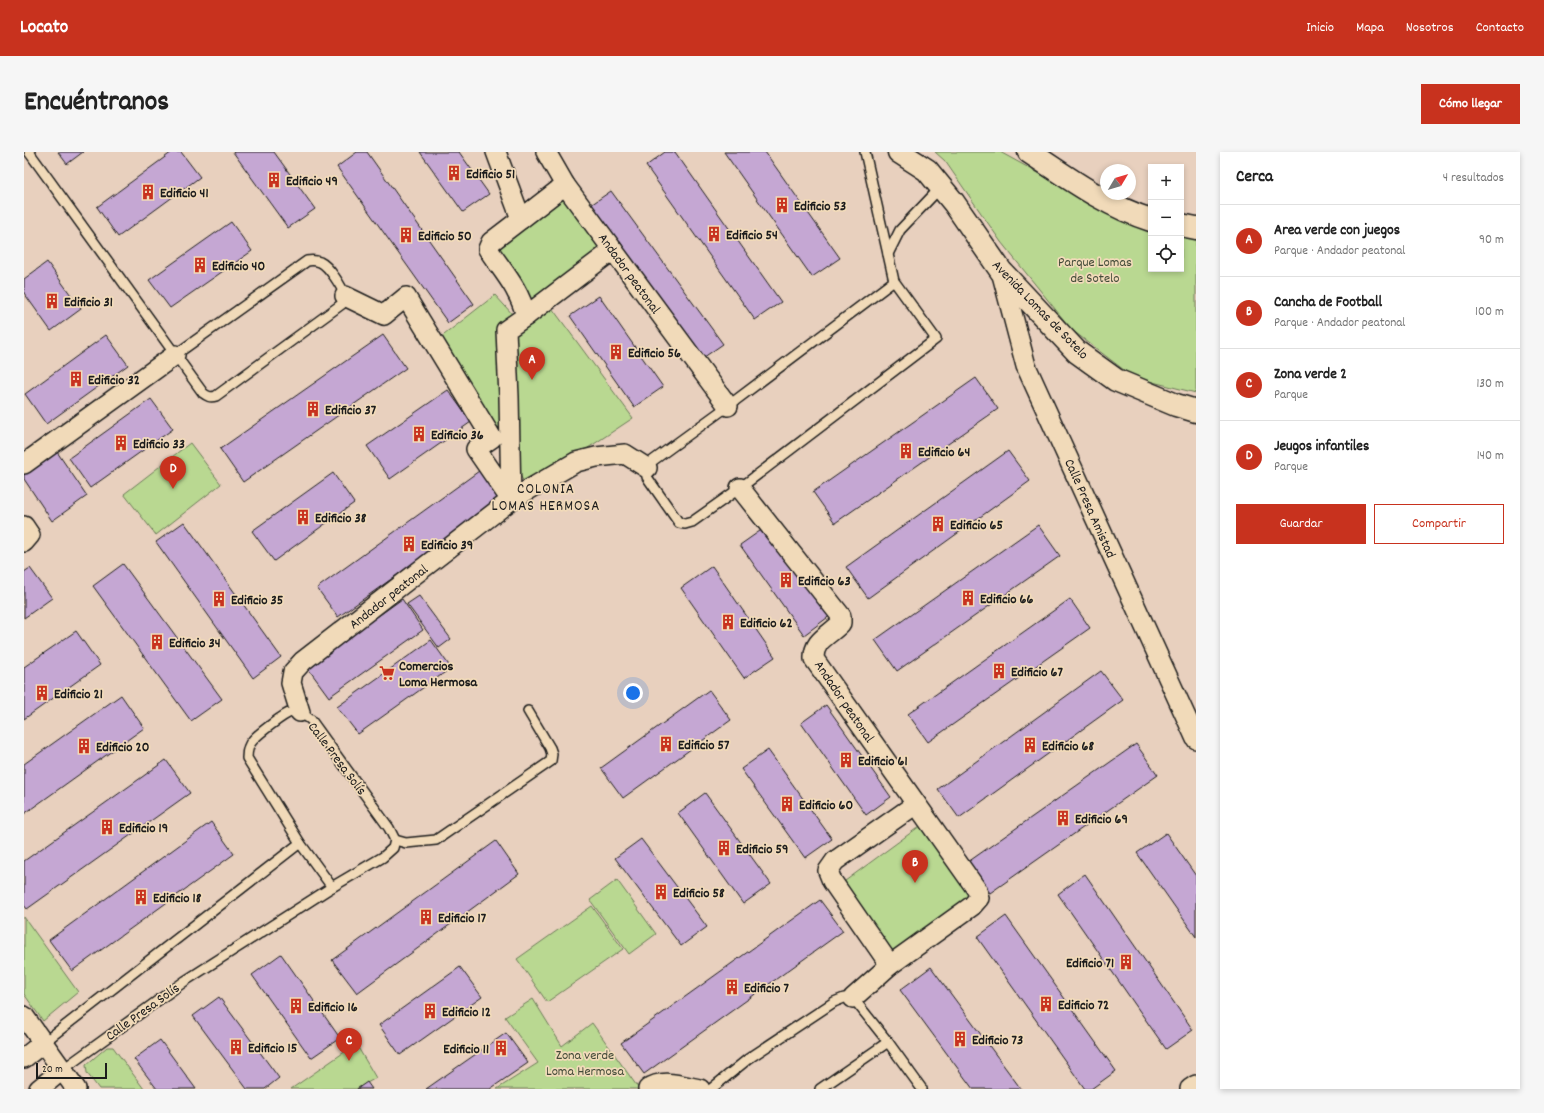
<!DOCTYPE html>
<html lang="es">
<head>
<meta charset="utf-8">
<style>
  :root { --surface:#fff; --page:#f6f6f6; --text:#222; --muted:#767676; --line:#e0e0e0; --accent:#c8321e }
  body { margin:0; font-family:Dekko,sans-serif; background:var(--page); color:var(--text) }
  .controls { position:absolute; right:12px; top:12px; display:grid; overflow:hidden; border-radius:0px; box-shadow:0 2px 6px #0003 }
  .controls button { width:36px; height:36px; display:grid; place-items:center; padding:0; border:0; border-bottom:1px solid var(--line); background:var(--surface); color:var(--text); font:20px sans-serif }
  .compass { position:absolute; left:1076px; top:12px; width:36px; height:36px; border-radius:50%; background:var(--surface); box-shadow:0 2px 6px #0003; rotate:52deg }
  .scale { position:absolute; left:12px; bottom:10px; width:71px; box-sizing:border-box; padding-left:4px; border:2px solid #1c1c1c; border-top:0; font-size:11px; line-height:14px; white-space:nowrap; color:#1c1c1c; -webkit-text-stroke:3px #f1dab9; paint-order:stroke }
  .you { position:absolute; left:609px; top:541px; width:14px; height:14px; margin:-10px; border:3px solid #fff; border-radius:50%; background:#1a73e8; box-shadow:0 0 0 6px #1a73e833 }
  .badge { display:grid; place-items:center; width:26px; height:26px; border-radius:50%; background:var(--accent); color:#fff; font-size:13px; font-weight:700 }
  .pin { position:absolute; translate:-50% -33px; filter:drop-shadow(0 1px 2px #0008) }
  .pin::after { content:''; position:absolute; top:21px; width:14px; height:12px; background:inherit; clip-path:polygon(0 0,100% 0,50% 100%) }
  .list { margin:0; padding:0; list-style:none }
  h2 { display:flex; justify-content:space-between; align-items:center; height:52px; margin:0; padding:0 16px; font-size:17px }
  h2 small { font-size:13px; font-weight:400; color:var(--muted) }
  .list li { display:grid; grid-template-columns:26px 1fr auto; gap:12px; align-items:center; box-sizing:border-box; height:72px; padding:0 16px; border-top:1px solid var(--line) }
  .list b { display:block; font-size:15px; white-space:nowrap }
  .list p { margin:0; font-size:13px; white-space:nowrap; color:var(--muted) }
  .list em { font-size:13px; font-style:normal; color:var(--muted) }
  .actions { display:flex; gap:8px; padding:12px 16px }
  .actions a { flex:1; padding:9px 0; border:1px solid var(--accent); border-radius:0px; text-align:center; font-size:14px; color:var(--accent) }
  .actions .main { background:var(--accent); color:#fff }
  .icon { flex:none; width:22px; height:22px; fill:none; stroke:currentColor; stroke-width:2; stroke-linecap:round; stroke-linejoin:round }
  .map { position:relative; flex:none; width:1172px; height:937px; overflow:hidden; border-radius:0px }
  header { display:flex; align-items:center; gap:24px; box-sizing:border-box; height:56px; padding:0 20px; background:var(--accent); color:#fff }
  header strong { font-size:19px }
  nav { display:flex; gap:22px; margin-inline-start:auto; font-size:14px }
  .intro { display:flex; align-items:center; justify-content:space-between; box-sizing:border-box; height:96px; padding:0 24px }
  h1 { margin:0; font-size:28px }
  .button { padding:10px 18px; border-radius:0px; background:var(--accent); color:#fff; font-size:14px; font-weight:700 }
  main { display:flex; gap:24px; padding:0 24px }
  aside { flex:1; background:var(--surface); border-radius:0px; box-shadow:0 2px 6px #0003 }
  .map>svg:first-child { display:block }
  .green { fill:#b9d891; stroke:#6a7a56 }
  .building { fill:#c5a7d3; stroke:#1c1c1c }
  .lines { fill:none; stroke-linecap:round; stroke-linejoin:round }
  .lane-casing { stroke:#1c1c1c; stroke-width:12 }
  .street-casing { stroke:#1c1c1c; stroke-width:22 }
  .secondary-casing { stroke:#1c1c1c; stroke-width:25 }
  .lane { stroke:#f1dab9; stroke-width:9 }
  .street { stroke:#f1dab9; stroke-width:19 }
  .secondary { stroke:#f1dab9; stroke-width:22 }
  .labels { text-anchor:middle; stroke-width:3.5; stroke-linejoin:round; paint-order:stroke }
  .poi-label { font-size:14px; font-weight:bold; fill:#1c1c1c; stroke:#f1dab9; text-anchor:start }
  .park-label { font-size:14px; fill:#434b39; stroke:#f1dab9 }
  .street-label { font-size:14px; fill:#1c1c1c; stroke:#f1dab9 }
  .neighbourhood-label { font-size:15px; letter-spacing:1px; fill:#1c1c1c; stroke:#f1dab9 }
</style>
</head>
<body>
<header>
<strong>Locato</strong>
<nav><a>Inicio</a><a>Mapa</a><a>Nosotros</a><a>Contacto</a></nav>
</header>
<div class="intro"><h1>Encuéntranos</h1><a class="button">Cómo llegar</a></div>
<main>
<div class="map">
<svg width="1172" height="937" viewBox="0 0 1172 937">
  <rect width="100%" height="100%" fill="#e8d0be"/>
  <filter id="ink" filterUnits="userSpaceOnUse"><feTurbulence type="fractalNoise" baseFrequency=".025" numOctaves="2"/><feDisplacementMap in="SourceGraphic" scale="8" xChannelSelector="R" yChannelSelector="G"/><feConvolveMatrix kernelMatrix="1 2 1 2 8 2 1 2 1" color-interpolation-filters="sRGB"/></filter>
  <g filter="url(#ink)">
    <!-- green -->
    <g class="green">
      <polygon points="911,0 976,0 1107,72 1127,75 1127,117 1157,117 1157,80 1172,83 1172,241 1109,225 1048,178 977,90 921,9"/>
      <polygon points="541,46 581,101 509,152 470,97"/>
      <polygon points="471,143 500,175 528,156 609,266 504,336 411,190"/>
      <polygon points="166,291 197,332 132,383 100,342"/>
      <polygon points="896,674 946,743 867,801 817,732"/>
      <polygon points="593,728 632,782 605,802 566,748"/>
      <polygon points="568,754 599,797 523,850 493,807"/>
      <polygon points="0,765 54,840 19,869 0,842"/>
      <polygon points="509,847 538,894 568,871 615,937 473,937 514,911 481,865"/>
      <polygon points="332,892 352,926 332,937 267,937"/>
      <polygon points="83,895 89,895 120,937 75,937 63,921 62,913"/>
    </g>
    <!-- building -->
    <g class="building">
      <polygon points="34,0 59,0 43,12"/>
      <polygon points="148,0 157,0 176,25 94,85 73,55"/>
      <polygon points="209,0 250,0 291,57 264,76"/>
      <polygon points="333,0 343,0 450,152 424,171 313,15"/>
      <polygon points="396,0 435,0 465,42 439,60"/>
      <polygon points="641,0 651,0 757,150 731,168 622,14"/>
      <polygon points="700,0 741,0 816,106 788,125"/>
      <polygon points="587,39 699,192 673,210 561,57"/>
      <polygon points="207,70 228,99 146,156 125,128"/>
      <polygon points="23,110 57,157 27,179 0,141 0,127"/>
      <polygon points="575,144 639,235 610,255 546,164"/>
      <polygon points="82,183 104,213 22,272 1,242"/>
      <polygon points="359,183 382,216 219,330 196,297"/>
      <polygon points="952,226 974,257 811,371 789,340"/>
      <polygon points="424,238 447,270 366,327 343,294"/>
      <polygon points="127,247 149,277 66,336 45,306"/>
      <polygon points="31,297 63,344 28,369 0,327 0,318"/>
      <polygon points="984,299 1006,329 844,446 822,415"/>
      <polygon points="455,319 477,349 314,465 293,436"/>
      <polygon points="309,321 330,351 250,409 228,379"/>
      <polygon points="160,370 257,505 229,526 132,390"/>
      <polygon points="1014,373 1036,404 873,519 851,488"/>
      <polygon points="743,374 807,463 780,483 716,393"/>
      <polygon points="99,412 198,547 167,569 69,434"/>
      <polygon points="688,414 751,505 720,526 657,436"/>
      <polygon points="6,416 28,446 0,466 0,420"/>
      <polygon points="395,444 427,487 415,496 383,452"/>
      <polygon points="378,447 399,478 305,545 283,515"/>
      <polygon points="1046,447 1066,476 904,590 884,562"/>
      <polygon points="52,479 76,513 0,567 0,515"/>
      <polygon points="407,488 427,516 334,582 313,555"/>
      <polygon points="1077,519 1099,548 935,666 914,637"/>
      <polygon points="685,538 707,568 599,646 577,616"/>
      <polygon points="97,543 120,576 0,662 0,612"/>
      <polygon points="802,553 867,645 842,663 777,571"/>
      <polygon points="1112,592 1134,623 966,741 944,710"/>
      <polygon points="744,598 808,687 781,706 717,617"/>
      <polygon points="142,608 166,641 3,757 0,753 0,709"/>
      <polygon points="681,641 747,732 719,752 654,661"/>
      <polygon points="187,670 210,702 48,819 25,788"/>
      <polygon points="1142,681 1172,724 1172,785 1113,701"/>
      <polygon points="617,687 683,775 657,794 591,706"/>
      <polygon points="472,689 495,722 333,841 308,808"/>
      <polygon points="1061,722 1169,878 1142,897 1034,742"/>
      <polygon points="796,748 819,779 620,922 597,891"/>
      <polygon points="982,764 1092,919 1067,937 1061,937 953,785"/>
      <polygon points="257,802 316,886 287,906 228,823"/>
      <polygon points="436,815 458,845 376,903 355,873"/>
      <polygon points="907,815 997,937 949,937 876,838"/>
      <polygon points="195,845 255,926 241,937 223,937 169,864"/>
      <polygon points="482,881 504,911 466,937 402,937"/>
      <polygon points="136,888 172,937 133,937 110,907"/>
      <polygon points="343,930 348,937 333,937"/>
    </g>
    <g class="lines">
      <defs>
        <g id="lane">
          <path d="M 5,0 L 179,241 C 183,244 186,246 192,244 L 318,152 L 321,144 C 318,135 305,114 296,110 C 291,108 288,108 283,109 L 151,203"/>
          <polyline points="841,0 870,129 912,187 716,336 668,370 661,372 655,371 623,325 623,316 627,310 704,254 870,129"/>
          <polyline points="864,102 876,78 917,35"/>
          <polyline points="371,688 382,691 412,688 527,609 528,602 526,596 504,559"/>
          <polyline points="276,691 308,735"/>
          <path d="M 19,891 L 276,691 L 223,606 C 223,599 224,593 229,588 C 234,582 260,562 267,560 C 276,559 280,563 287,568 L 365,676 L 371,688 L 369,696 L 359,705 L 308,735 L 161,829 L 38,918"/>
          <polyline points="687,937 724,907 810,850 820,846 829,846 864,890 898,937"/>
          <polyline points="796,937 864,890"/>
        </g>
        <g id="street">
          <polyline points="522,0 541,33"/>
          <polyline points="497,67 541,33 704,254"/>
          <polyline points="977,119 1002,214 1172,587"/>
          <path d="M 321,144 L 360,163 L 382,145 L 468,286 L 452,297 L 487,348 L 485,245 L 482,178 L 502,164 C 495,136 479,120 464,97 L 467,90 L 497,67 L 472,0"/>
          <polyline points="502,164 589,98"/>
          <polyline points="0,312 151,203"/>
          <path d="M 716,336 L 817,464 L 817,471 C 805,484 789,488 790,507 L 953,738 L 955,746 L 948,754 L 866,813 L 829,846"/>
          <polyline points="0,374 6,383 0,390"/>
          <polyline points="276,560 267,531 269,520 279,509 487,348 552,310 572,305 601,302 623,316"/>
          <polyline points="866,813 808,729 804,719 811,709 892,652"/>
          <polyline points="0,864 52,937"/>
          <polyline points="0,906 19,891"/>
          <polyline points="15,937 38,918"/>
          <path d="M 624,937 C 639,926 659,934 676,937"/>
          <polyline points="1166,937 1172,933"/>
        </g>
        <g id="secondary">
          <polyline points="875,0 903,18 930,51 977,119 1053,200 1092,228 1152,253 1172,259"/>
          <path d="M 1005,0 C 1043,25 1082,54 1127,68"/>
          <polyline points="1157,73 1172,76"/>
        </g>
      </defs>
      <!-- lane casing -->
      <use href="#lane" class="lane-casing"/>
      <!-- street casing -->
      <use href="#street" class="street-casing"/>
      <!-- secondary casing -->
      <use href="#secondary" class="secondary-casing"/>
      <!-- lane -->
      <use href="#lane" class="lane"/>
      <!-- street -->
      <use href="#street" class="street"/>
      <!-- secondary -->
      <use href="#secondary" class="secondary"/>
    </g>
  </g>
  <!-- icons -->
  <defs>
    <symbol id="building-bare" viewBox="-9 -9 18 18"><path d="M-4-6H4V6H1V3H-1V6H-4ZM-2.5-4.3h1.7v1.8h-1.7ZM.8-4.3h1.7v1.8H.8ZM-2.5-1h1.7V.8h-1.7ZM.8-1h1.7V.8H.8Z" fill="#c8321e" stroke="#f1dab9" stroke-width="2.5" paint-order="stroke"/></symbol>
    <symbol id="supermarket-bare" viewBox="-9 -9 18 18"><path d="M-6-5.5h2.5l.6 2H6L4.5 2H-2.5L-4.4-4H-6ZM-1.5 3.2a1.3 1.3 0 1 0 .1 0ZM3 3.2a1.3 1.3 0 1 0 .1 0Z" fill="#c8321e" stroke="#f1dab9" stroke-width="2.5" paint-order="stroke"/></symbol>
  </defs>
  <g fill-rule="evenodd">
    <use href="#building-bare" x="419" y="10" width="22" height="22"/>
    <use href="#building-bare" x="239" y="17" width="22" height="22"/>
    <use href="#building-bare" x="113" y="29" width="22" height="22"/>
    <use href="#building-bare" x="747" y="42" width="22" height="22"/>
    <use href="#building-bare" x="679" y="71" width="22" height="22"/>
    <use href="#building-bare" x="371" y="72" width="22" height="22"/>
    <use href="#building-bare" x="165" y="102" width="22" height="22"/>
    <use href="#building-bare" x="17" y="138" width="22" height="22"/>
    <use href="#building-bare" x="581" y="189" width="22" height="22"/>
    <use href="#building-bare" x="41" y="216" width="22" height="22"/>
    <use href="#building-bare" x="278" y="246" width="22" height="22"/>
    <use href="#building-bare" x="384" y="271" width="22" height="22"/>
    <use href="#building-bare" x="86" y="280" width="22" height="22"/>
    <use href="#building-bare" x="871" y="288" width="22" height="22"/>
    <use href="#building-bare" x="268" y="354" width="22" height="22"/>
    <use href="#building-bare" x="903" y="361" width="22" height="22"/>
    <use href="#building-bare" x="374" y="381" width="22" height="22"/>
    <use href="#building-bare" x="751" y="417" width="22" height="22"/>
    <use href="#building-bare" x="933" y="435" width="22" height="22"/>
    <use href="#building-bare" x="184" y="436" width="22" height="22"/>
    <use href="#building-bare" x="693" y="459" width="22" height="22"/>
    <use href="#building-bare" x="122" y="479" width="22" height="22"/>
    <use href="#building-bare" x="964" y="508" width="22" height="22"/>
    <use href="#supermarket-bare" x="352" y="510" width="22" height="22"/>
    <use href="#building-bare" x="7" y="530" width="22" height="22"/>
    <use href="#building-bare" x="631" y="581" width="22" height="22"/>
    <use href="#building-bare" x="995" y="582" width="22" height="22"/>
    <use href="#building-bare" x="49" y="583" width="22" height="22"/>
    <use href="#building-bare" x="811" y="597" width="22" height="22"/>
    <use href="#building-bare" x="752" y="641" width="22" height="22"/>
    <use href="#building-bare" x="1028" y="655" width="22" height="22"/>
    <use href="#building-bare" x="72" y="664" width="22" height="22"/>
    <use href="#building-bare" x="689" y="685" width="22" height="22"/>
    <use href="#building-bare" x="626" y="729" width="22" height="22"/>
    <use href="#building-bare" x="106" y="734" width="22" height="22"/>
    <use href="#building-bare" x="391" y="754" width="22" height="22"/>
    <use href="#building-bare" x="1091" y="799" width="22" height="22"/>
    <use href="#building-bare" x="697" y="824" width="22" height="22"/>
    <use href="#building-bare" x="1011" y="841" width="22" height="22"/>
    <use href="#building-bare" x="261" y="843" width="22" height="22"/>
    <use href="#building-bare" x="395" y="848" width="22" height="22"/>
    <use href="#building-bare" x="925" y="876" width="22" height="22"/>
    <use href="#building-bare" x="201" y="884" width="22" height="22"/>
    <use href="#building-bare" x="466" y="885" width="22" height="22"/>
  </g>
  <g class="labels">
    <!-- poi labels -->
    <g class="poi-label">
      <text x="442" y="26">Edificio 51</text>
      <text x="262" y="33">Edificio 49</text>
      <text x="136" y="45">Edificio 41</text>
      <text x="770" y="58">Edificio 53</text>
      <text x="702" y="87">Edificio 54</text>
      <text x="394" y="88">Edificio 50</text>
      <text x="188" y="118">Edificio 40</text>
      <text x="40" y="154">Edificio 31</text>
      <text x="604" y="205">Edificio 56</text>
      <text x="64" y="232">Edificio 32</text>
      <text x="301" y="262">Edificio 37</text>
      <text x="407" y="287">Edificio 36</text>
      <text x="109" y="296">Edificio 33</text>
      <text x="894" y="304">Edificio 64</text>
      <text x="291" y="370">Edificio 38</text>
      <text x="926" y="377">Edificio 65</text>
      <text x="397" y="397">Edificio 39</text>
      <text x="774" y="433">Edificio 63</text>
      <text x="956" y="451">Edificio 66</text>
      <text x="207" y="452">Edificio 35</text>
      <text x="716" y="475">Edificio 62</text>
      <text x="145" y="495">Edificio 34</text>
      <text x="375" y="518">Comercios<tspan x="375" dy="16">Loma Hermosa</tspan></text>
      <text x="987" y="524">Edificio 67</text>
      <text x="30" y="546">Edificio 21</text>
      <text x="654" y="597">Edificio 57</text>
      <text x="1018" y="598">Edificio 68</text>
      <text x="72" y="599">Edificio 20</text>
      <text x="834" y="613">Edificio 61</text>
      <text x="775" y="657">Edificio 60</text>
      <text x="1051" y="671">Edificio 69</text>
      <text x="95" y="680">Edificio 19</text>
      <text x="712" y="701">Edificio 59</text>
      <text x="649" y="745">Edificio 58</text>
      <text x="129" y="750">Edificio 18</text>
      <text x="414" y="770">Edificio 17</text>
      <text x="1090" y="815" text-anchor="end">Edificio 71</text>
      <text x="720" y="840">Edificio 7</text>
      <text x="1034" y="857">Edificio 72</text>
      <text x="284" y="859">Edificio 16</text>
      <text x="418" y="864">Edificio 12</text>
      <text x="948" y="892">Edificio 73</text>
      <text x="224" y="900">Edificio 15</text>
      <text x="465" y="901" text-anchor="end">Edificio 11</text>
    </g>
    <!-- park labels -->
    <g class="park-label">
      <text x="1071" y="114">Parque Lomas<tspan x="1071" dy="16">de Sotelo</tspan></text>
      <text x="561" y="907">Zona verde<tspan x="561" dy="16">Loma Hermosa</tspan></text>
    </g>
    <!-- street labels -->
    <g class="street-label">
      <text transform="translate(606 121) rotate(54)" y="5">Andador peatonal</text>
      <text transform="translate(1017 157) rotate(46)" y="5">Avenida Lomas de Sotelo</text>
      <text transform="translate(1067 356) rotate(66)" y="5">Calle Presa Amistad</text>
      <text transform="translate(364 444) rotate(-38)" y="5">Andador peatonal</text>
      <text transform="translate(821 549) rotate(56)" y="5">Andador peatonal</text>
      <text transform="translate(314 606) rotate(53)" y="5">Calle Presa Solís</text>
      <text transform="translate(118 859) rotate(-36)" y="5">Calle Presa Solís</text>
    </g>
    <!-- neighbourhood labels -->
    <g class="neighbourhood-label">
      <text x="522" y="341">COLONIA<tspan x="522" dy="17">LOMAS HERMOSA</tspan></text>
    </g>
  </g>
</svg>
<div class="controls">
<button>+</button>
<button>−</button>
<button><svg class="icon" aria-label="locate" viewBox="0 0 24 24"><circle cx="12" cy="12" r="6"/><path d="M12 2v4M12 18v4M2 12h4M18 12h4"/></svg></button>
</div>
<svg class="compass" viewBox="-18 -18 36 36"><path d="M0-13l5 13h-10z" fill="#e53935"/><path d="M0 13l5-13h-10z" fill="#767676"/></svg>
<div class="scale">20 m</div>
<div class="you"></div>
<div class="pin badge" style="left:508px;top:228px">A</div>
<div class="pin badge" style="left:891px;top:731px">B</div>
<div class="pin badge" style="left:325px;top:909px">C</div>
<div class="pin badge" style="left:149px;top:337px">D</div>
</div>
<aside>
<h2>Cerca<small>4 resultados</small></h2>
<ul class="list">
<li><span class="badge">A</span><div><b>Area verde con juegos</b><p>Parque · Andador peatonal</p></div><em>90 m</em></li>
<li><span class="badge">B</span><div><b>Cancha de Football</b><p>Parque · Andador peatonal</p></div><em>100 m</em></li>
<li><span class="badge">C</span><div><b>Zona verde 2</b><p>Parque</p></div><em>130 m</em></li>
<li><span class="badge">D</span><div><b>Jeugos infantiles</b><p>Parque</p></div><em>140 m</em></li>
</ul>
<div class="actions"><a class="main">Guardar</a><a>Compartir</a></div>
</aside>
</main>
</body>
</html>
